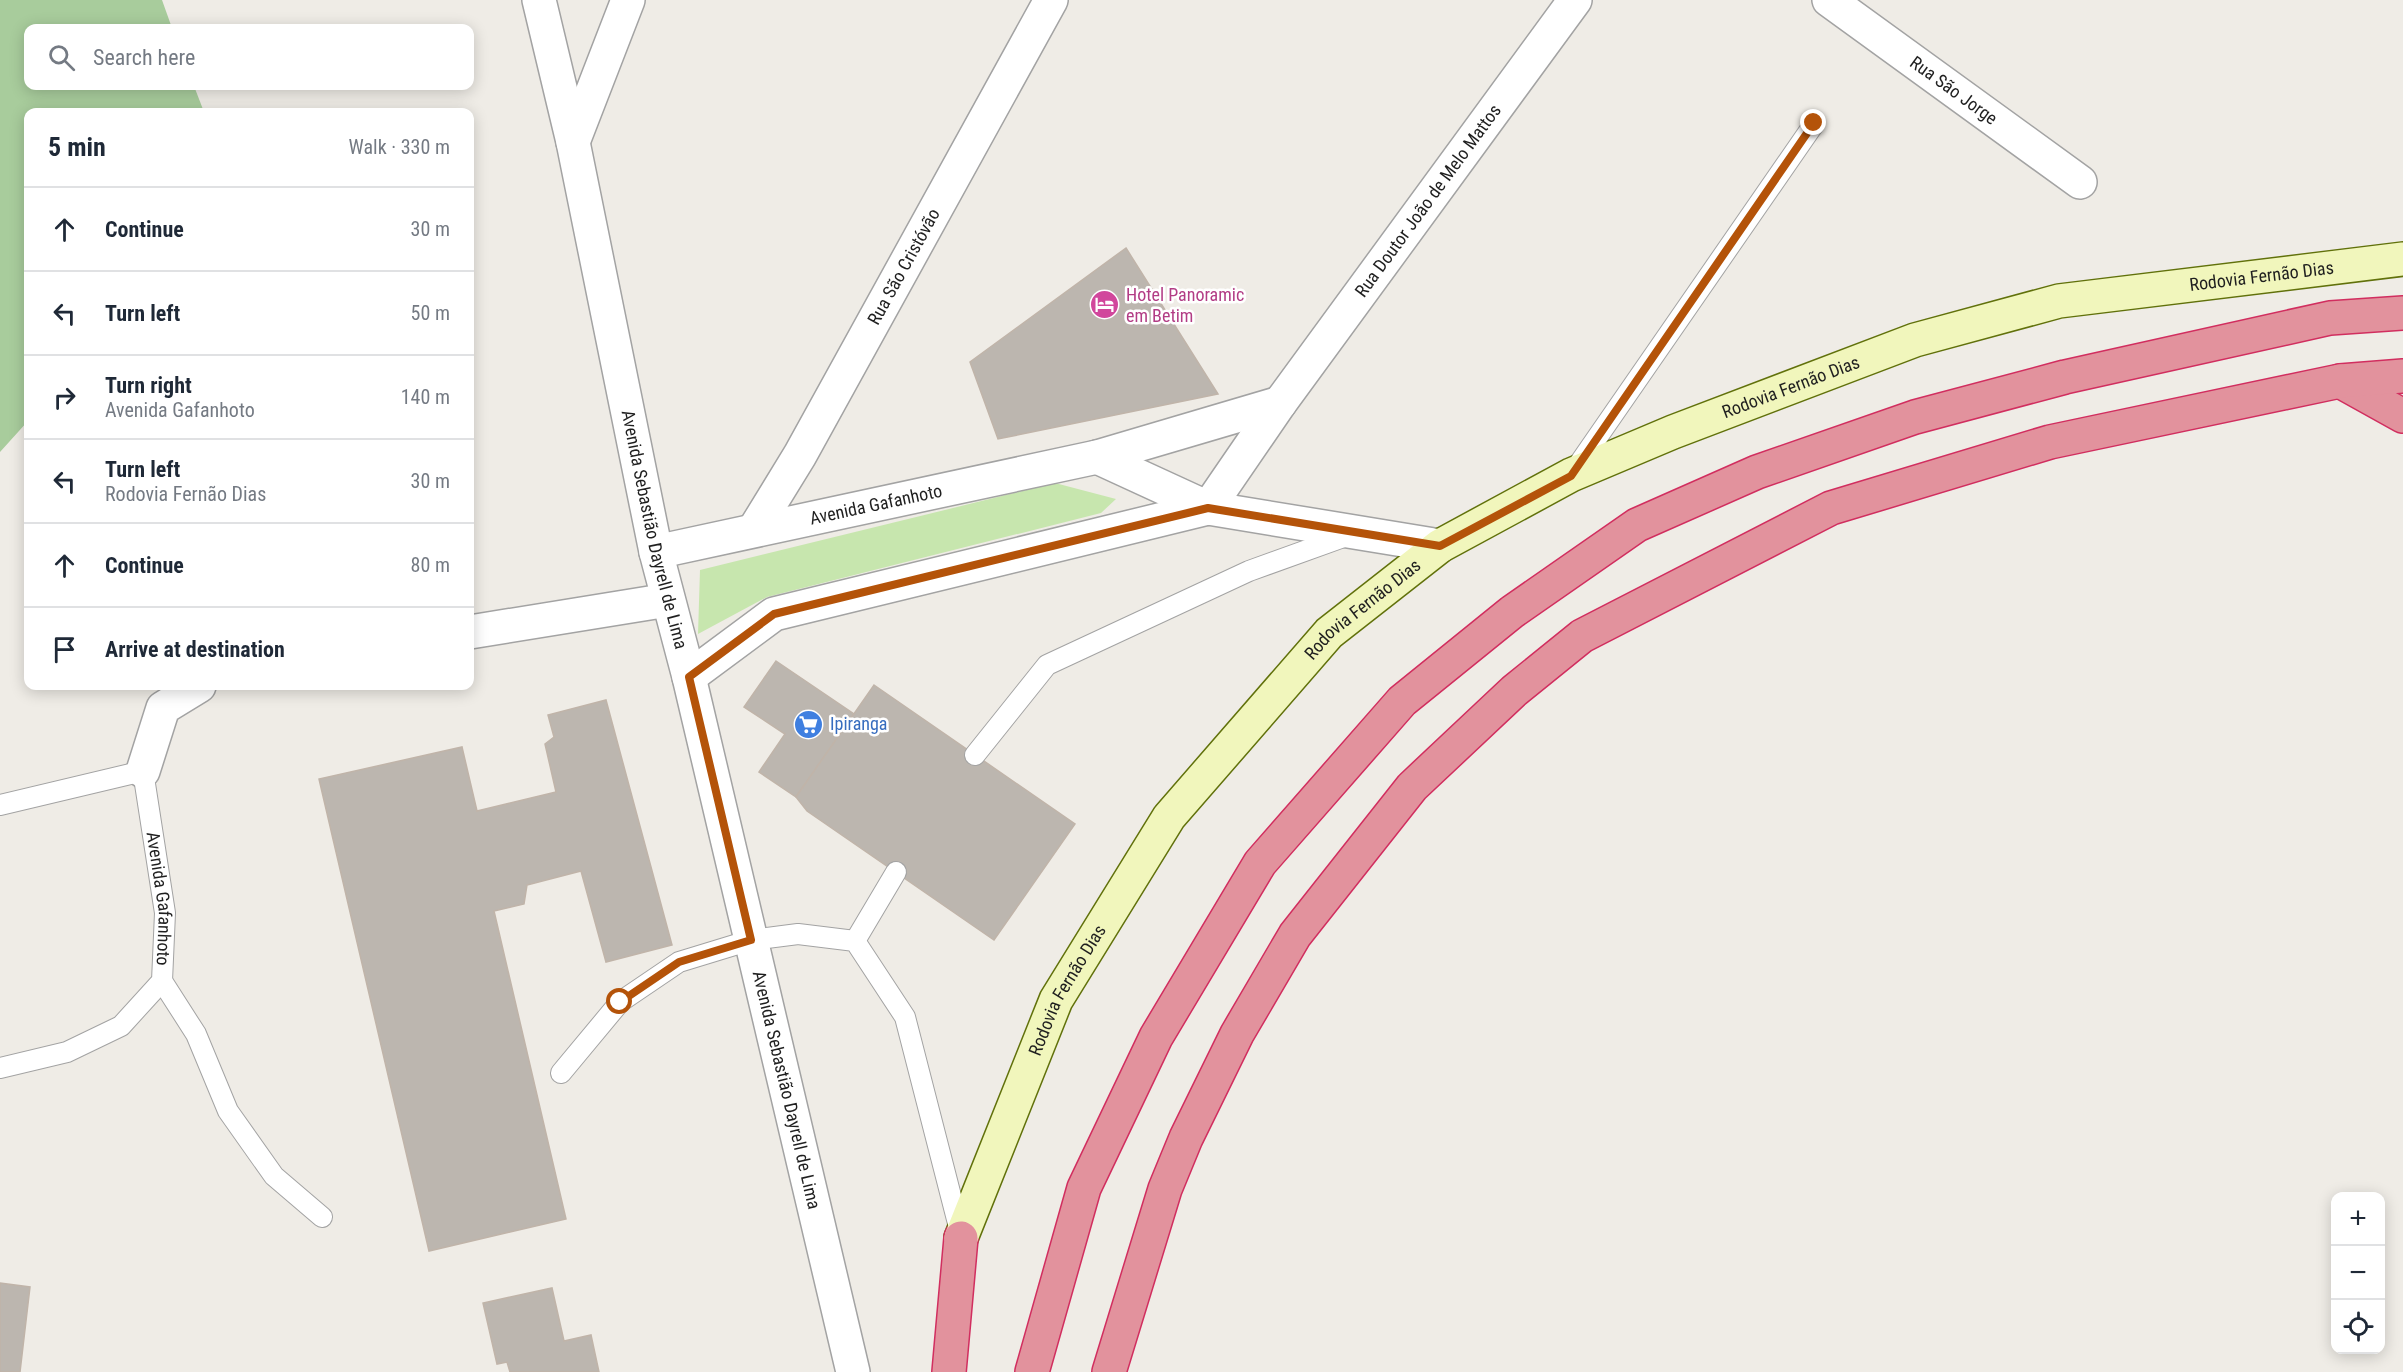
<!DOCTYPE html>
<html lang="en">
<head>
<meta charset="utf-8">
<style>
  :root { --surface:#fff; --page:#f6f6f7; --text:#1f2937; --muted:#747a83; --line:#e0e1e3 }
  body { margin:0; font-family:"Roboto Condensed",sans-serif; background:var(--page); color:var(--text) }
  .controls { position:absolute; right:18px; bottom:18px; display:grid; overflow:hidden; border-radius:12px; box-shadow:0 3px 15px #0003 }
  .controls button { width:54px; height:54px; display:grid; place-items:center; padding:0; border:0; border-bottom:2px solid var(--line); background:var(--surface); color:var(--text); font:30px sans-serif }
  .stop { position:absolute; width:18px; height:18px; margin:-14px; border:4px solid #b45309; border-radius:50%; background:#fff }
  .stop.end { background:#b45309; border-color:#fff; box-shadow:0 2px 6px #0008 }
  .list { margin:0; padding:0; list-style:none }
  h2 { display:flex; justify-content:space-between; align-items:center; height:78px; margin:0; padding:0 24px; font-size:26px }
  h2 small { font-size:20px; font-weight:400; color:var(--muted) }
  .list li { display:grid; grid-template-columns:39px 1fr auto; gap:18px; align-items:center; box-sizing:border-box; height:84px; padding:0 24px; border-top:2px solid var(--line) }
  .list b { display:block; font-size:22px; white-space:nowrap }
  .list p { margin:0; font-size:20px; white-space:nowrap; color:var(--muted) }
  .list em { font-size:20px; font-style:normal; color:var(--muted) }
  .icon { flex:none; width:33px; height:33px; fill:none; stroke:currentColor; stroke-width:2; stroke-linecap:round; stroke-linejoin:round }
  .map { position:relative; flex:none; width:2403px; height:1372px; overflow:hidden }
  .search { position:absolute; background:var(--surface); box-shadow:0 3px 15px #0003; left:24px; top:24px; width:450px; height:66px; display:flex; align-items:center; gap:15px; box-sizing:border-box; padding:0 21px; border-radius:12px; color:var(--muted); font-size:22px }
  .panel { position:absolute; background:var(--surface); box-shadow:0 3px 15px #0003; left:24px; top:108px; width:450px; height:582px; border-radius:12px }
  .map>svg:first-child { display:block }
  .grass { fill:#c7e6ae }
  .forest { fill:#a8cc9c }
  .building { fill:#bcb6af; stroke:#c0b4a9; stroke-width:1.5 }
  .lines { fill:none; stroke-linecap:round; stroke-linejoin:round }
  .service-casing { stroke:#a3a3a3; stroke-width:22 }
  .minor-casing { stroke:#a3a3a3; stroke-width:36 }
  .tertiary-casing { stroke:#a3a3a3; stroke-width:36 }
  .secondary-casing { stroke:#61710b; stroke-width:36 }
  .motorway-casing { stroke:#d12e5f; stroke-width:36 }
  .service { stroke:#fff; stroke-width:20 }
  .minor { stroke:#fff; stroke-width:33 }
  .tertiary { stroke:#fff; stroke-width:33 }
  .secondary { stroke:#f1f6bc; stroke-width:33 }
  .motorway { stroke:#e2929d; stroke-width:33 }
  .route { stroke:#b45309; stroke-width:8 }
  .labels { text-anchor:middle; stroke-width:5; stroke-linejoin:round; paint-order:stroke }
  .street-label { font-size:18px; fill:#1f1f1f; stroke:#fff }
  .hotel-label { font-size:18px; fill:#b23c85; stroke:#fff; text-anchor:start }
  .shop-label { font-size:18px; fill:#366cbe; stroke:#fff; text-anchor:start }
</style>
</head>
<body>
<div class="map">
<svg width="2403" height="1372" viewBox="0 0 2403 1372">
  <rect width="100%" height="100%" fill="#efece6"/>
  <!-- grass -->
  <polygon class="grass" points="1055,483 1116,499 1101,513 767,597 698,634 700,570"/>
  <!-- forest -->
  <polygon class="forest" points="0,0 162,0 172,28 28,28 28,86 194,86 204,112 28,112 28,421 0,452"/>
  <!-- building -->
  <g class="building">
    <polygon points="1126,248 1218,394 998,439 970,362"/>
    <polygon points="776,661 854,714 796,797 759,772 785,734 744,707"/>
    <polygon points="874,685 1075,824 994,940 807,811 796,797"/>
    <polygon points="606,700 672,945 606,962 581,871 527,885 524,904 494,911 566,1219 429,1251 319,779 462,747 477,811 556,792 545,744 554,737 548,715"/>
    <polygon points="0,1283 30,1287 20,1372 0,1372"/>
    <polygon points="552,1288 564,1341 591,1335 599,1372 510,1372 507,1362 497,1364 483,1303"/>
  </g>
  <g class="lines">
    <defs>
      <g id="service">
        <polyline points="1574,471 1814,124"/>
        <polyline points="975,755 1047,665 1249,571 1349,535"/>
        <path id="s1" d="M 0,805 L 143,771 L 165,913 L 162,981 L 121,1026 L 67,1052 L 0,1068"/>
        <polyline points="855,941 896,872"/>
        <polyline points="162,981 196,1034 228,1111 274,1176 322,1217"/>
        <polyline points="561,1073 620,1002 679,962 751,940 798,934 855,941 905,1017 961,1235"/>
      </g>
      <g id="minor">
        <path id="s2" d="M 1829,0 L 2080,182"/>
        <polyline points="573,142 628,0"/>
        <path id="s3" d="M 754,530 L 800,455 L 1051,0"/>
        <polyline points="470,632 668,600"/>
        <polyline points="143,771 163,708 199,686"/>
      </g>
      <g id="tertiary">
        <path id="s4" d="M 539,0 L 573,142 L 656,552 L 689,677 L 853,1372"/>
        <polyline points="1097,457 1208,508 1440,546"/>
        <path id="s5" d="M 1208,508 L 1280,403 L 1575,0"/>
        <path id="s6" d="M 656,552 L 1097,457 L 1280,403"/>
        <polyline points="689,677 774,614 1208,508"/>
      </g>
      <g id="secondary">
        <path id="s7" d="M 961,1238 L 1056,1000 L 1169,817 L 1329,633 L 1440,546 L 1571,475 L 1673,432 L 1915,340 L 2059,301 L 2403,259"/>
      </g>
      <g id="motorway">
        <polyline points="2340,381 2403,416"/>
        <polyline points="949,1372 961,1238"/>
        <polyline points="1032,1372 1084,1188 1156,1037 1260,863 1402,701 1512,612 1637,525 1757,472 1915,417 2065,377 2330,318 2403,313"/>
        <polyline points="1109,1372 1165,1189 1186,1138 1237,1034 1295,935 1412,787 1514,691 1582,636 1831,508 2050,442 2340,381 2403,376"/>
      </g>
    </defs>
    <!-- service casing -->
    <use href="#service" class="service-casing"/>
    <!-- minor casing -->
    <use href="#minor" class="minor-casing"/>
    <!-- tertiary casing -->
    <use href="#tertiary" class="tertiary-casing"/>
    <!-- secondary casing -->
    <use href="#secondary" class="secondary-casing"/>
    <!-- motorway casing -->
    <use href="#motorway" class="motorway-casing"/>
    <!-- service -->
    <use href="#service" class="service"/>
    <!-- minor -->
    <use href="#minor" class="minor"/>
    <!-- tertiary -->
    <use href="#tertiary" class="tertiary"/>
    <!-- secondary -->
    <use href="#secondary" class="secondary"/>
    <!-- motorway -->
    <use href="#motorway" class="motorway"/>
  </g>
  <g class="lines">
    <!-- route -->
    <polyline class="route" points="620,1002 679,962 751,940 689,677 774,614 1208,508 1440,546 1571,476 1814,123"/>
  </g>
  <!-- icons -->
  <defs>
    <symbol id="hotel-disc" viewBox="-11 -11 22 22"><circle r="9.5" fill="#d1479c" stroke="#fff"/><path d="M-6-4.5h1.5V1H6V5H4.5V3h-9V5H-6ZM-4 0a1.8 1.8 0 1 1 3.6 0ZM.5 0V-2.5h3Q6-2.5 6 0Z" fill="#fff"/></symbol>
    <symbol id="supermarket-disc" viewBox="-11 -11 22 22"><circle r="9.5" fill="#3f7fe0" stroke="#fff"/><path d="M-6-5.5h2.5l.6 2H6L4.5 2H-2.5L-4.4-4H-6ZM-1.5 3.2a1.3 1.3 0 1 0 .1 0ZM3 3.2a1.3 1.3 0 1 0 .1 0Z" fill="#fff"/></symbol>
  </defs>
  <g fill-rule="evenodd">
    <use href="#hotel-disc" x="1088" y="288" width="33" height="33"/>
    <use href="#supermarket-disc" x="792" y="708" width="33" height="33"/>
  </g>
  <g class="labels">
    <!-- street labels -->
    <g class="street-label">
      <text dy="6" stroke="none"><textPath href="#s2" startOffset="154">Rua São Jorge</textPath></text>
      <text dy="6" stroke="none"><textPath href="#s5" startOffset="378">Rua Doutor João de Melo Mattos</textPath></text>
      <text dy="6" stroke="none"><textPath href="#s3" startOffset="303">Rua São Cristóvão</textPath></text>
      <text dy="6" stroke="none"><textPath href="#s7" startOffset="1728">Rodovia Fernão Dias</textPath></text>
      <text dy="6" stroke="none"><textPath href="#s7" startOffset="1242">Rodovia Fernão Dias</textPath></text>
      <text dy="6" stroke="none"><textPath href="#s6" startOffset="225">Avenida Gafanhoto</textPath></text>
      <text dy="6" stroke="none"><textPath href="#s4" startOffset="542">Avenida Sebastião Dayrell de Lima</textPath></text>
      <text dy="6" stroke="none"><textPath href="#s7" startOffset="756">Rodovia Fernão Dias</textPath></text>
      <text dy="6" stroke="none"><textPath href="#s1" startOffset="276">Avenida Gafanhoto</textPath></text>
      <text dy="6" stroke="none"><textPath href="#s7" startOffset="270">Rodovia Fernão Dias</textPath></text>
      <text dy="6" stroke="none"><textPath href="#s4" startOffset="1118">Avenida Sebastião Dayrell de Lima</textPath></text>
    </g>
    <!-- hotel labels -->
    <g class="hotel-label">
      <text x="1126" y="301">Hotel Panoramic<tspan x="1126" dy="21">em Betim</tspan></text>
    </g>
    <!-- shop labels -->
    <g class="shop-label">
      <text x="830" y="730">Ipiranga</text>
    </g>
  </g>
</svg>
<div class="controls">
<button>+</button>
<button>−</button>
<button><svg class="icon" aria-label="locate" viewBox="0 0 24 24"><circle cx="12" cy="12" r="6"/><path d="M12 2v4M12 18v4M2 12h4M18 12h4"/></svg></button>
</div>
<div class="stop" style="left:620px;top:1002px"></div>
<div class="stop end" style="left:1814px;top:123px"></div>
<div class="search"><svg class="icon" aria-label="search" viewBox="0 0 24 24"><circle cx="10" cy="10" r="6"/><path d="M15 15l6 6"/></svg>Search here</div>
<section class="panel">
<h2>5 min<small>Walk · 330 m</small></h2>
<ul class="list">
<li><svg class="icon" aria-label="ahead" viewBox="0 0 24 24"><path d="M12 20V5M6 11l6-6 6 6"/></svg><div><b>Continue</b></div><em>30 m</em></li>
<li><svg class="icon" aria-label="left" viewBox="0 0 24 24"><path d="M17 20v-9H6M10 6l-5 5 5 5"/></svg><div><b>Turn left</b></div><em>50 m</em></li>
<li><svg class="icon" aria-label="right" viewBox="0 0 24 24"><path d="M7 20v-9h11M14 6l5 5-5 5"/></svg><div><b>Turn right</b><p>Avenida Gafanhoto</p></div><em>140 m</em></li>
<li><svg class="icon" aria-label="left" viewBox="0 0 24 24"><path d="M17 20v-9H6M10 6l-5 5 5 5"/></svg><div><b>Turn left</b><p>Rodovia Fernão Dias</p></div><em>30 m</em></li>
<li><svg class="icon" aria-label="ahead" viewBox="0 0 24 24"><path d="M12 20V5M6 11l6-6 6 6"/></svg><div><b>Continue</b></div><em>80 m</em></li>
<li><svg class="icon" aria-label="arrive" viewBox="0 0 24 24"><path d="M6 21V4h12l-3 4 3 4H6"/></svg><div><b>Arrive at destination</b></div></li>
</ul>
</section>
</div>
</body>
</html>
